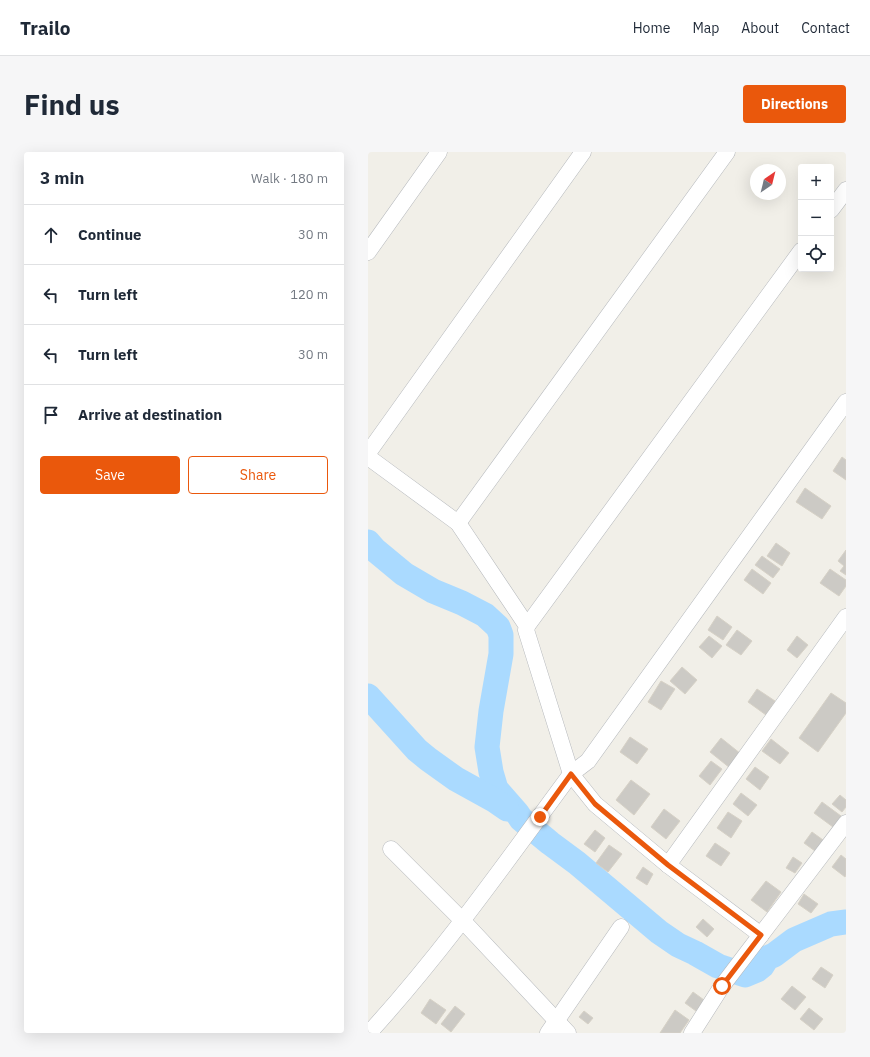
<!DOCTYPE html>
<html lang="en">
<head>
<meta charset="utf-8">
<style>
  :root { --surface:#fff; --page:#f6f6f7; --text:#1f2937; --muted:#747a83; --line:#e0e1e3; --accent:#ea580c }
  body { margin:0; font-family:"IBM Plex Sans",sans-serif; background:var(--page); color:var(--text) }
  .controls { position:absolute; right:12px; top:12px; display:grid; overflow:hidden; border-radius:4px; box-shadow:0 4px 16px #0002 }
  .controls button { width:36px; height:36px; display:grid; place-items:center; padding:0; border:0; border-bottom:1px solid var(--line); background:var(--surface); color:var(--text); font:20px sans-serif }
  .compass { position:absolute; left:382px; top:12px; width:36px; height:36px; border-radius:50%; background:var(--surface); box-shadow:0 4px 16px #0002; rotate:35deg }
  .stop { position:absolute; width:12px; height:12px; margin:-9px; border:3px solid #ea580c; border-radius:50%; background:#fff }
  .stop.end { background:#ea580c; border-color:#fff; box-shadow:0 1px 4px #0008 }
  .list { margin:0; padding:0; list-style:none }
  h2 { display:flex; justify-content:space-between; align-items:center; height:52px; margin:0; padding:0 16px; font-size:17px }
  h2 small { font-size:13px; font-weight:400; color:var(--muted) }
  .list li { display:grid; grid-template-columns:26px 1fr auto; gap:12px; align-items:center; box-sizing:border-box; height:60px; padding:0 16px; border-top:1px solid var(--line) }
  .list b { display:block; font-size:15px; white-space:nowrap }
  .list em { font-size:13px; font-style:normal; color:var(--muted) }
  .actions { display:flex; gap:8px; padding:12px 16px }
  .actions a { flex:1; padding:9px 0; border:1px solid var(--accent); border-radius:4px; text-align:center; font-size:14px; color:var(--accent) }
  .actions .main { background:var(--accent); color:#fff }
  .icon { flex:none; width:22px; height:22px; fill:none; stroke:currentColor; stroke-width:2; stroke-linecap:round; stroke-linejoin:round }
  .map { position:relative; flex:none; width:478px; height:881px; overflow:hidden; border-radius:4px }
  header { display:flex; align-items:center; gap:24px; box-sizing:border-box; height:56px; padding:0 20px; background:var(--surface); border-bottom:1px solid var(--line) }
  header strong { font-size:19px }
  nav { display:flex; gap:22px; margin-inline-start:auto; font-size:14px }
  .intro { display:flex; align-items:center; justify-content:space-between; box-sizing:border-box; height:96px; padding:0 24px }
  h1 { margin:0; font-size:28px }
  .button { padding:10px 18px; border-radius:4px; background:var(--accent); color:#fff; font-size:14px; font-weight:700 }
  main { display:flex; gap:24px; padding:0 24px }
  aside { flex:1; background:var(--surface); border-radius:4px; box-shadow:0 4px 16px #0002 }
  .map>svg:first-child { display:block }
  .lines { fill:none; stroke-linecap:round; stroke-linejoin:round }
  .river { stroke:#aadaff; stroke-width:25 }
  .building { fill:#cccac5; stroke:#d6d1c6 }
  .street-casing { stroke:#b5b8bc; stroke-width:17 }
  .street { stroke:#fff; stroke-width:16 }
  .route { stroke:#ea580c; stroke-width:5 }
</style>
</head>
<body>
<header>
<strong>Trailo</strong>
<nav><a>Home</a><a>Map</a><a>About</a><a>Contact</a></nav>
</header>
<div class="intro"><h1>Find us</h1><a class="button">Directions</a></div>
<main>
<aside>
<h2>3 min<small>Walk · 180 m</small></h2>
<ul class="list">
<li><svg class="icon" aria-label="ahead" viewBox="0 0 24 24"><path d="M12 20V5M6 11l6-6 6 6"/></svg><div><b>Continue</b></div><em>30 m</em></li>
<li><svg class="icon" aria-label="left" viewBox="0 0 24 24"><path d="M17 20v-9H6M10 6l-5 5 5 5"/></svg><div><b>Turn left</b></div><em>120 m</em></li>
<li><svg class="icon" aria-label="left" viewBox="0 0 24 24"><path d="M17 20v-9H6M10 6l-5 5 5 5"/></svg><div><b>Turn left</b></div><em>30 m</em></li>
<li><svg class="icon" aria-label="arrive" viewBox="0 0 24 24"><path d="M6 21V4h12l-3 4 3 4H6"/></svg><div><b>Arrive at destination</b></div></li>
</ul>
<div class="actions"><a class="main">Save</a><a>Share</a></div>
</aside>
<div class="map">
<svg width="478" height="881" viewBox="0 0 478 881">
  <rect width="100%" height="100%" fill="#f1efe8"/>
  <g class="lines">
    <!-- river -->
    <g class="river">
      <polyline points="0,390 7,398 36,422 65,439 94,451 117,463 130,475 133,483 133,502 123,559 119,595 123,620 128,637 149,661 153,667 182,691 209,711 291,780 310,793 327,801 350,814 377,823 389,818 394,814 399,806 406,803 426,788 463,772 478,770"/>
      <polyline points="0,544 49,598 60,607 88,627 126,648 139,657"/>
    </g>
  </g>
  <!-- building -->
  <g class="building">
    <polygon points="474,305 478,308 478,328 465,319"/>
    <polygon points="437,336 463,354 454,367 428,350"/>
    <polygon points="408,391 422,401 414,414 399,404"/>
    <polygon points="478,398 478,423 472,419 476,414 470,409"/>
    <polygon points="394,404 412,417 405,426 387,413"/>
    <polygon points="384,417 403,431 395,442 376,428"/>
    <polygon points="462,417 478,428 478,434 471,444 452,431"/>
    <polygon points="349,464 364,475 355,488 340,478"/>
    <polygon points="369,478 384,489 373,503 358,493"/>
    <polygon points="341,484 354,494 344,506 331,495"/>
    <polygon points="429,484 440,493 429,506 419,498"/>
    <polygon points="314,515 329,528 317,542 302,529"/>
    <polygon points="293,529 307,537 293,558 280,550"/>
    <polygon points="389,537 407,549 398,563 380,550"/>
    <polygon points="463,541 478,551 478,561 450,600 431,586"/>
    <polygon points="262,585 280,597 269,612 252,600"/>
    <polygon points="353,586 373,602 362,616 342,600"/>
    <polygon points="403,587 421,601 412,612 394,599"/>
    <polygon points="343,609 354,617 342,633 331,624"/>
    <polygon points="387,615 401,625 392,638 378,627"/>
    <polygon points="263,628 282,642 266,663 248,648"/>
    <polygon points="373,641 389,653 380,664 365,652"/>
    <polygon points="472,643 478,648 478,655 474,660 464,652"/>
    <polygon points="454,650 473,664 465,675 446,661"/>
    <polygon points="296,657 312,669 298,687 283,675"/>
    <polygon points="360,660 374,669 363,686 349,676"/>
    <polygon points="227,678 237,686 227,700 216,692"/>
    <polygon points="444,680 455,688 447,699 436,691"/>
    <polygon points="347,691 362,701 353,714 338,704"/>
    <polygon points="241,693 254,702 240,720 228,711"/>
    <polygon points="473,703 478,707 478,723 477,725 464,715"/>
    <polygon points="425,705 434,711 427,721 418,716"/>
    <polygon points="275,715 285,722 279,733 268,726"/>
    <polygon points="398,729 413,740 399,760 383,748"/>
    <polygon points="436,742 450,752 443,761 430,752"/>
    <polygon points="335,767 346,777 339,785 328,775"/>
    <polygon points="453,815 465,823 457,836 444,827"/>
    <polygon points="424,834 438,845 427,858 413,847"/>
    <polygon points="325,840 336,848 328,859 317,851"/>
    <polygon points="62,847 78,858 68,872 53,861"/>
    <polygon points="87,854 97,862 83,880 73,872"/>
    <polygon points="441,856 455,867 446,878 432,867"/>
    <polygon points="307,858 321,868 312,881 292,881"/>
    <polygon points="216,859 225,866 220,872 211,865"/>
  </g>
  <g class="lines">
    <defs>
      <g id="street">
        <polyline points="463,58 478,38"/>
        <polyline points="0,100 71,0"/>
        <polyline points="0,301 215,0"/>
        <polyline points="0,305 90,371 159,474 158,478 203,622 227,652 300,713 478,465"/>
        <polyline points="90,371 359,0"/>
        <polyline points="159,474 433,99"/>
        <polyline points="23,697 95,769 200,881"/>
        <polyline points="300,713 393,783"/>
        <path d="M 1,881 C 75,800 138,710 203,622 L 220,609 L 478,250"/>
        <polyline points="180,881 253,775"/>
        <polyline points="324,881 354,834 478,671"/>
      </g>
    </defs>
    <!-- street casing -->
    <use href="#street" class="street-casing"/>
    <!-- street -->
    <use href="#street" class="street"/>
  </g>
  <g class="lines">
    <!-- route -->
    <polyline class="route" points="172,665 203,622 227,652 300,713 393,783 354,834"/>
  </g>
</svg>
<div class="controls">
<button>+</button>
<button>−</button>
<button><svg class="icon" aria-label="locate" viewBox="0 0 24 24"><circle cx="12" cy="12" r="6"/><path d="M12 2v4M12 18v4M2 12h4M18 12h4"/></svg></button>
</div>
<svg class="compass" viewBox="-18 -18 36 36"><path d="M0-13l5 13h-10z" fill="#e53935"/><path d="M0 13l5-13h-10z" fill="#747a83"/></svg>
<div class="stop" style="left:354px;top:834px"></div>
<div class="stop end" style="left:172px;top:665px"></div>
</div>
</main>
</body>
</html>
